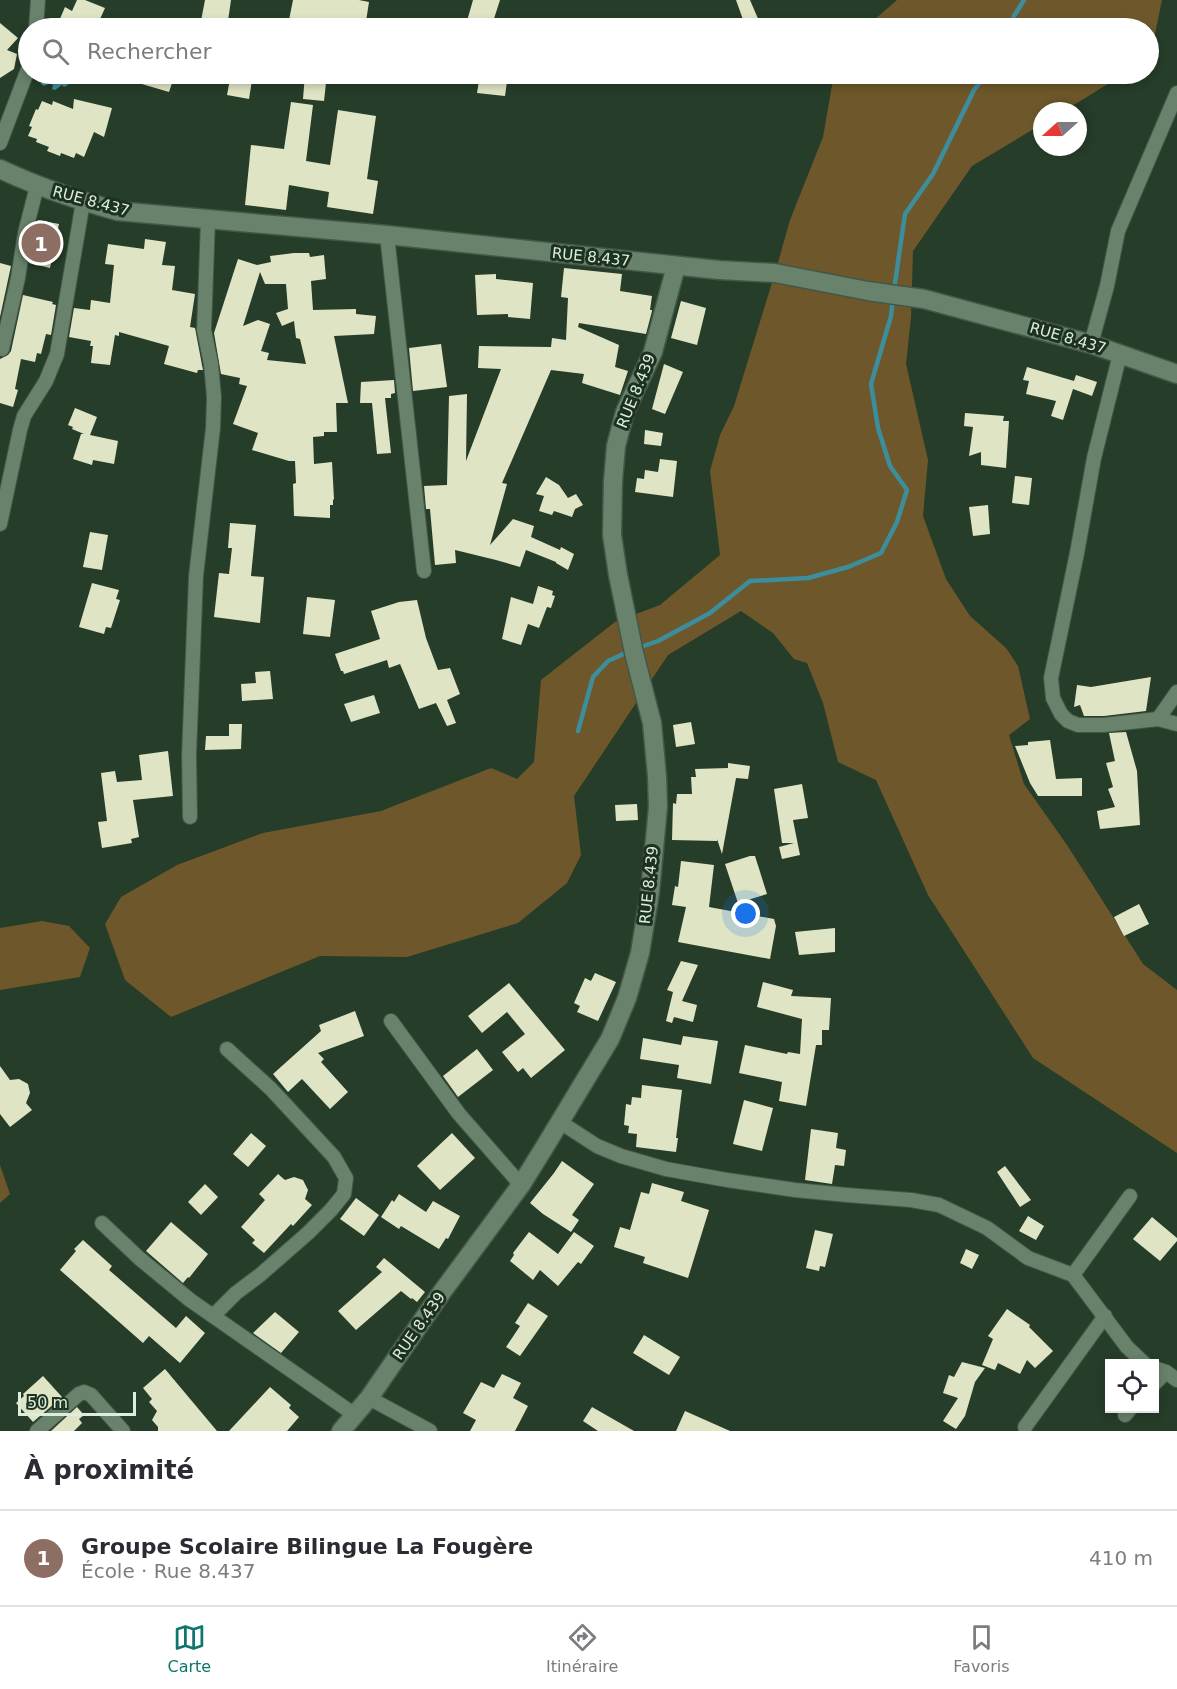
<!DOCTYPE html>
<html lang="fr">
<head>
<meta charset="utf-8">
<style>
  :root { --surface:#fff; --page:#f2f2f3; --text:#2b2b33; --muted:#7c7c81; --line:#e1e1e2; --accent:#0f766e }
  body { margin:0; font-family:"DejaVu Sans",sans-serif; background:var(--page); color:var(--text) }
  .controls { position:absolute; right:18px; bottom:18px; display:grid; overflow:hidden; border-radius:0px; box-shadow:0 3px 9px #0003 }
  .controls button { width:54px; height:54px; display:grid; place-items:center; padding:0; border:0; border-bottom:2px solid var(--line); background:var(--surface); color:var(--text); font:30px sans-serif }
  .compass { position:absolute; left:1033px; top:102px; width:54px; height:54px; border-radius:50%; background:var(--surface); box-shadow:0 3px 9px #0003; rotate:249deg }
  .scale { position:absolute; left:18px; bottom:15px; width:118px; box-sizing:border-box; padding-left:6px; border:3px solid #deecdf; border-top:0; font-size:16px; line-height:21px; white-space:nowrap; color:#deecdf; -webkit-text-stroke:4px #1c321f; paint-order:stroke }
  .you { position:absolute; left:746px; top:914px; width:21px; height:21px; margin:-15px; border:4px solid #fff; border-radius:50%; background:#1a73e8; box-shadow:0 0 0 9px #1a73e833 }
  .badge { display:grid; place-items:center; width:39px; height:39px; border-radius:50%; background:var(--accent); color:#fff; font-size:20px; font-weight:700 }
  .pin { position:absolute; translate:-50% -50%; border:3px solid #fff; box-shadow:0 2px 6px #0006 }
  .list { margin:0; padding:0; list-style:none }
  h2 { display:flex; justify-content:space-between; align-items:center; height:78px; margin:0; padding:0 24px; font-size:26px }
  h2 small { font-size:20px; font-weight:400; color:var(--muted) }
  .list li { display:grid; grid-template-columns:39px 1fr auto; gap:18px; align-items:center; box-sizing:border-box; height:96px; padding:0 24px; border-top:2px solid var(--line) }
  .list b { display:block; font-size:22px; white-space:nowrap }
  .list p { margin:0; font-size:20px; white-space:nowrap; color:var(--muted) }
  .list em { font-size:20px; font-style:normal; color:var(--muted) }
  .icon { flex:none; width:33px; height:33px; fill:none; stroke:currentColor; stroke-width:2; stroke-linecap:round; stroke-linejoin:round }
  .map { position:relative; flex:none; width:1177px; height:1431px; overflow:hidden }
  .search { position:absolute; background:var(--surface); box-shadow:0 3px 9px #0003; left:18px; right:18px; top:18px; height:66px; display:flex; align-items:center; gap:15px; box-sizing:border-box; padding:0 21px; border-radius:33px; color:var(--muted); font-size:22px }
  .sheet { height:174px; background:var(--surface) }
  nav { display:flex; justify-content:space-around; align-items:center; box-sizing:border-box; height:84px; border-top:2px solid var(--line); background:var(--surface); font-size:16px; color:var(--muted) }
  nav a { display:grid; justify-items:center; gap:3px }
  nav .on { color:var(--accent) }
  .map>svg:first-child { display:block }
  .green { fill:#6e582b }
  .water { fill:#3d8e9d }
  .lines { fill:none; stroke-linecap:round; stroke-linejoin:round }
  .stream { stroke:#3d8e9d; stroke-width:4.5 }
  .building { fill:#dfe5c4; fill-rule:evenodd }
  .street-casing { stroke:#435747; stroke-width:16 }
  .secondary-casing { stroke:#435747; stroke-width:21 }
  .street { stroke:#68826b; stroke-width:14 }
  .secondary { stroke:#68826b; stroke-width:18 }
  .labels { text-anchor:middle; stroke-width:6; stroke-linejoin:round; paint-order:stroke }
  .street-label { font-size:15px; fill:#deecdf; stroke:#1c321f }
</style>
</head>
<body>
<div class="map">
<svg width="1177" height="1431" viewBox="0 0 1177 1431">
  <rect width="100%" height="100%" fill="#263d29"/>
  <!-- green -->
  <g class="green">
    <polygon points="897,0 1162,0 1150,58 1149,59 1148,28 865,28"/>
    <polygon points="834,74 1124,74 1064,111 1042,111 1042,124 972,166 913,251 911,317 906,364 928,460 923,516 946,579 970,616 1006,648 1018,666 1030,719 1009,735 1024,784 1067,845 1143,964 1177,990 1177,1153 1033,1058 928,895 876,780 838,762 823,703 807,663 794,659 773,633 741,611 668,655 574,796 581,855 567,883 518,923 407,957 320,956 171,1017 125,980 105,924 121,897 177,865 263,833 381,811 491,768 517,779 534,762 541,680 615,622 660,605 720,555 710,471 720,435 734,406 775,273 790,220 823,137"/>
    <polygon points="42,921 69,926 90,948 80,977 0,990 0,928"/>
    <polygon points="0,1165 10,1194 0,1203"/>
  </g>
  <!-- water -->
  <path class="water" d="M 49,74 C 59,74 65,73 69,83 L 68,85 L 64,87 L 62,85 L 55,90 L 52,89 L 53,85 L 50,83 L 44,86 L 41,84 L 40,79 Z"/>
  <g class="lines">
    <!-- stream -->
    <g class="stream">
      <polyline points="1009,28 1014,16 1024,0"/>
      <polyline points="894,290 905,214 933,174 974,90 986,74"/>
      <polyline points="638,648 658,641 710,613 750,581 808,578 848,567 881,553 897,522 907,490 890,466 878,428 871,384 891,316 893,298"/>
      <polyline points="578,731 593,677 608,661 630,651"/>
    </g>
  </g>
  <!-- building -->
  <g class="building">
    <polygon points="77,0 85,0 105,8 96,28 56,28 65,7 72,11"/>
    <polygon points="205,0 231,0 227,28 200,26"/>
    <polygon points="293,0 359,0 369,2 365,28 331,28 289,20"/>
    <polygon points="473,0 500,0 491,28 465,28"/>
    <polygon points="736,0 750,0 762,28 746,28"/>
    <polygon points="0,23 18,38 7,50 17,54 14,69 0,78"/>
    <polygon points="119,74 175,74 169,92 118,77"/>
    <polygon points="231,74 253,74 249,99 227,95"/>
    <polygon points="305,74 327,74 324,101 303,99"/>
    <polygon points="480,74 508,74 505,96 477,93"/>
    <polygon points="74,99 112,108 104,137 94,132 84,157 76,153 74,158 61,153 60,156 47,151 49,147 36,142 37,139 28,136 32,127 29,126 36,109 38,110 42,101 52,105 53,101 73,109"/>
    <polygon points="291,102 313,105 306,161 330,165 338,110 376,116 367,179 378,181 373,214 327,207 329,192 289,185 286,210 245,205 251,145 284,149"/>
    <polygon points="38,220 59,224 50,268 29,263"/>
    <polygon points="145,239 166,242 162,265 175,266 172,290 195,294 190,327 195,328 202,365 203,370 198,370 197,373 164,364 169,346 119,332 119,336 115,335 110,365 91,363 93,346 90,346 91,341 69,337 74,308 90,310 91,300 110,303 114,265 105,264 108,244 144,249"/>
    <path d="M 294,253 L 309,253 L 310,257 L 324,255 L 326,279 L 311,281 L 313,310 L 356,309 L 356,314 L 376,316 L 374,334 L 334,336 L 348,403 L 336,403 L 337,432 L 324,432 L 324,436 L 313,437 L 314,464 L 332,462 L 334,499 L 333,500 L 333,505 L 330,505 L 330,518 L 294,516 L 293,484 L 296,483 L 295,461 L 289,461 L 252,450 L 258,433 L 233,424 L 247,386 L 239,384 L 240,378 L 221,374 L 214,333 L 238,259 L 257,265 L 271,262 L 270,256 ZM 260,272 L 265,284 L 286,284 L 288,309 L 276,313 L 282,326 L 294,321 L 296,338 L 300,339 L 306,364 L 267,360 L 269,353 L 261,351 L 270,324 L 258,320 L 243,326 Z"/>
    <polygon points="0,263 11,266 0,317"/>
    <polygon points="564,268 622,274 620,291 652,296 650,310 652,310 652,311 646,334 579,323 578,327 619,345 615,367 628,371 620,395 582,383 584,374 551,370 502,483 507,484 490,545 513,519 534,526 531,537 560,550 561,547 574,554 568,570 556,563 556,562 526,550 520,567 496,560 455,550 456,563 435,565 430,509 426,509 424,486 447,485 449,396 467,394 466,461 501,369 478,368 479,346 551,347 552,338 566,340 568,298 561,297"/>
    <polygon points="496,274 496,279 533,283 530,319 508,317 508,314 477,315 475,275"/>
    <polygon points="23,295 53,302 52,304 56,305 51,335 46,334 41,354 37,353 35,362 21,359 15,389 18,390 13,407 0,403 0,359 8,355 11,351"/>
    <polygon points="681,301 706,308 697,345 671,338"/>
    <polygon points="441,344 447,387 413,391 409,348"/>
    <polygon points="664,364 683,372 665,414 652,409"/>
    <polygon points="1027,367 1074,381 1076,375 1097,382 1092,396 1073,389 1063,420 1051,416 1056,401 1026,394 1029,381 1023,380"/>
    <polygon points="394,380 395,393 391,394 391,398 385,398 391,453 377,454 372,403 360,403 361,382"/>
    <polygon points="75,408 97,417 90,435 118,441 114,464 93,460 92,465 73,459 81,434 84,434 72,429 73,427 68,425"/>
    <polygon points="965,413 1004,416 1003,421 1009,421 1006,468 981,465 981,452 969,456 973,427 964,426"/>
    <polygon points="645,430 663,433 661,446 644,444"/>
    <polygon points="660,459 677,461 673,497 635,492 637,478 644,479 645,470 658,472"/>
    <polygon points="1015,476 1032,478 1029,505 1012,503"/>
    <polygon points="546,477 559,485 568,498 576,494 583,505 575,509 572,517 554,511 552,515 539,511 544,496 536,494"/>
    <polygon points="988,505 990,534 973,536 969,507"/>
    <polygon points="230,523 256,525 251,576 264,577 260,623 214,617 219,573 229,574 232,548 228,548"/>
    <polygon points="90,532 108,535 102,570 83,567"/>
    <polygon points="92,583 119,590 116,599 120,600 111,628 106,627 104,634 79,627"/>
    <polygon points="538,586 553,591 552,595 555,596 551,608 547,607 539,628 528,624 521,645 502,639 511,597 533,604"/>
    <polygon points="307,597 335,600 330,637 303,634"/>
    <polygon points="417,600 426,638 438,670 450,668 460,694 447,700 456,723 447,726 436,703 419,709 400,664 389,668 387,660 344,674 343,671 341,671 335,654 380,639 371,611 399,602"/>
    <polygon points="270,671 273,699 242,701 241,684 256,683 255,672"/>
    <polygon points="1151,677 1146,711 1104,716 1084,716 1080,705 1074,707 1077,685 1091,687"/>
    <polygon points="374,695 380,713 351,722 344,704"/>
    <polygon points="691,722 695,744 676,747 673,725"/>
    <polygon points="229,724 242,724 241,749 205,750 206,736 229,736"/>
    <polygon points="1126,732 1137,771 1140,825 1100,829 1097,811 1115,807 1108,789 1113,787 1106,763 1115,761 1109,733"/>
    <polygon points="1050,740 1056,779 1082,778 1082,796 1038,796 1030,783 1015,746 1028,745 1028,742"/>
    <polygon points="168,751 173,796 133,800 139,837 131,839 132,843 102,848 98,822 107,821 101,773 115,771 117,782 142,780 139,755"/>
    <polygon points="728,763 750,766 748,779 736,778 722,854 717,839 717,841 672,840 673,803 676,804 677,794 692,794 691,777 696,777 695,769 728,768"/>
    <polygon points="802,784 808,818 793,820 800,855 782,859 779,847 794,843 782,843 774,789"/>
    <polygon points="637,804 638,820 616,821 615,805"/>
    <polygon points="750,856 755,856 767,894 738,903 725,864"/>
    <polygon points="681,861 714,865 709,907 774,919 776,926 770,959 678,942 686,907 672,905 675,886 678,887"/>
    <polygon points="1139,904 1149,924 1124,936 1114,917"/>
    <polygon points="835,928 835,952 799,955 795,932"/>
    <polygon points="681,961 698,965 682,1001 697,1005 693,1022 674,1017 672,1023 666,1021 673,992 667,990"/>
    <polygon points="595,973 616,982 598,1021 577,1012 580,1006 574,1003 585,978 591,981"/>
    <polygon points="763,982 793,990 791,996 831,998 829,1030 822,1030 822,1045 816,1045 806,1106 779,1101 782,1082 739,1073 745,1045 787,1054 788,1052 800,1054 802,1019 757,1007"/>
    <polygon points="509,983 565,1050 531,1078 523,1068 518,1072 502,1052 525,1034 507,1012 482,1033 468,1016"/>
    <polygon points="355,1011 364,1036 318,1053 324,1059 321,1062 348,1092 330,1109 302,1079 288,1092 273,1074 321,1031 319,1025"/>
    <polygon points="683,1036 718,1041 711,1084 677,1078 679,1065 640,1059 643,1038 681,1045"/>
    <polygon points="477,1049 493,1070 458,1097 443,1076"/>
    <polygon points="0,1066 10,1080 19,1079 28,1084 30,1093 26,1103 32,1110 10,1127 0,1114"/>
    <polygon points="642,1085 682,1090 676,1138 678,1138 676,1152 636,1147 637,1134 628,1133 629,1126 624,1125 626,1104 631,1105 632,1097 641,1098"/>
    <polygon points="744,1100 773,1108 762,1151 733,1144"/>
    <polygon points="811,1129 838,1133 836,1148 846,1150 844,1166 835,1165 832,1184 805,1180"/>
    <polygon points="251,1133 266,1146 248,1167 233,1154"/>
    <polygon points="452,1133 475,1158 440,1190 417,1166"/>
    <polygon points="562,1161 594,1184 572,1215 579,1220 571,1232 543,1214 530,1203 554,1173"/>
    <polygon points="1005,1166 1031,1200 1020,1207 997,1172"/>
    <polygon points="278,1174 285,1180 294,1177 303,1180 308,1190 305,1199 312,1205 293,1226 291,1224 264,1253 252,1243 255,1240 241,1227 265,1200 259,1194"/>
    <polygon points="652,1183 684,1192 681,1201 709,1210 688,1278 643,1263 645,1257 614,1247 620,1227 630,1230 641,1192 649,1194"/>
    <polygon points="205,1184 218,1197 201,1215 188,1202"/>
    <polygon points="399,1194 426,1212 433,1201 460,1216 448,1239 446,1238 439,1249 401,1226 399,1229 381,1217 392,1200 394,1202"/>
    <polygon points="356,1198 379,1215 364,1236 340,1219"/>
    <polygon points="1028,1216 1044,1226 1036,1240 1019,1231"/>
    <polygon points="1152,1217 1177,1238 1177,1241 1160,1261 1133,1239"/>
    <polygon points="171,1222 208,1254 189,1278 188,1277 183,1283 146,1251"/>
    <polygon points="815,1230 833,1234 825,1267 820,1266 819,1271 806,1268"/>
    <polygon points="529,1232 558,1254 574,1232 594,1246 581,1264 578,1262 558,1286 540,1270 533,1280 510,1261 514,1255 513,1253"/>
    <polygon points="83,1240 112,1266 109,1270 176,1328 186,1316 205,1333 180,1363 149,1336 143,1343 60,1270 76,1251 74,1249"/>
    <polygon points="966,1249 979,1255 972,1269 960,1263"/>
    <polygon points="384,1258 425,1292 417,1302 412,1298 411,1299 401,1291 356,1330 338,1311 382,1272 376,1267"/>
    <polygon points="528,1303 548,1316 520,1356 506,1347 520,1326 515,1323"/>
    <polygon points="1007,1309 1030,1325 1029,1327 1053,1351 1035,1368 1027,1360 1020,1374 998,1363 995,1370 982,1365 993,1339 988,1336"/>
    <polygon points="275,1312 299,1332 281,1353 253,1333"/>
    <polygon points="644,1335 680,1357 669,1375 633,1353"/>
    <polygon points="962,1362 985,1368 975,1382 965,1416 956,1429 943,1421 958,1398 943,1393 949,1375 954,1377"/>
    <polygon points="165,1369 217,1431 158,1431 158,1427 152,1420 157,1411 149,1402 152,1399 143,1388"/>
    <polygon points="502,1374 521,1383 513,1398 528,1406 515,1431 470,1431 476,1420 463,1413 481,1382 494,1388"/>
    <polygon points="43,1376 62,1397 33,1422 16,1403 24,1396 23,1394"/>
    <polygon points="270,1387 291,1405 289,1408 299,1417 287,1431 229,1431"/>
    <polygon points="77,1407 84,1415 79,1419 82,1423 74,1431 51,1431"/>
    <polygon points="592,1407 634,1431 598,1431 583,1421"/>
    <polygon points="685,1411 730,1431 676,1431"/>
  </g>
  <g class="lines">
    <defs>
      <g id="street">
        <polyline points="36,28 38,0"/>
        <polyline points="0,143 28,69"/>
        <polyline points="387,235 424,571"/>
        <polyline points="1091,344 1107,286 1118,231 1177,93"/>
        <polyline points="2,349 18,278 25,233 37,186"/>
        <polyline points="1120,354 1094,458 1077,553 1051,678 1053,698 1061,714 1068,721 1078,725 1104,725 1158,719 1177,724"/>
        <polyline points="0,524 20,430 24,416 46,381 57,354 83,202"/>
        <polyline points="1158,719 1177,692"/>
        <polyline points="190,817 189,755 196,576 213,428 214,397 211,364 204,330 208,220"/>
        <polyline points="391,1021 459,1114 521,1185"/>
        <polyline points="560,1122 597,1146 621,1156 666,1169 727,1180 795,1190 847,1195 911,1200 939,1205 987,1228 1028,1258 1073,1275 1127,1347 1145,1364"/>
        <polyline points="102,1223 139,1258 190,1300 355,1415"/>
        <polyline points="1073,1275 1130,1196"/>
        <polyline points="213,1316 236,1293 260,1275 308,1233 331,1210 344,1194 346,1178 334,1157 271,1089 227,1049"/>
        <polyline points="1154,1368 1166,1372 1177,1380"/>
        <polyline points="1154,1384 1166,1372"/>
        <polyline points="369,1398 430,1431"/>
        <polyline points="1125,1415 1131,1408"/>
        <polyline points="1025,1427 1105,1316"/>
        <polyline points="37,1431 79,1394 84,1392 91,1395 123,1431"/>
      </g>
      <g id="secondary">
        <path d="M 0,169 C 38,187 77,200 117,211 L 387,235 L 719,270 L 775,273 L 868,291 L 924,299 L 1091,344 L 1177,374"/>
        <polyline points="341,1431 369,1398 442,1292 521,1185 544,1148 610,1039 627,998 640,953 650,892 658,807 657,776 652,723 634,653 618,575 612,535 613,481 616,446 625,412 653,352 676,266"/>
      </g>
    </defs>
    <!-- street casing -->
    <use href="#street" class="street-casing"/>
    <!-- secondary casing -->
    <use href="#secondary" class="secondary-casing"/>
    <!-- street -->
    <use href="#street" class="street"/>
    <!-- secondary -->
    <use href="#secondary" class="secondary"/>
  </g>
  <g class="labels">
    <!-- street labels -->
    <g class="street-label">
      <text transform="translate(91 201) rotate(15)" y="5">RUE 8.437</text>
      <text transform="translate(591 257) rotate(6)" y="5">RUE 8.437</text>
      <text transform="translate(1068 338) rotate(16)" y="5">RUE 8.437</text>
      <text transform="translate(636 391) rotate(-68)" y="5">RUE 8.439</text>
      <text transform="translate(649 885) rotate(-84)" y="5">RUE 8.439</text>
      <text transform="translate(419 1326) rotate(-55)" y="5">RUE 8.439</text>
    </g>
  </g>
</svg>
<div class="controls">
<button><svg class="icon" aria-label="locate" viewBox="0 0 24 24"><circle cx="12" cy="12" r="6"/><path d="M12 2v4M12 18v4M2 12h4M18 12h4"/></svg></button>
</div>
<svg class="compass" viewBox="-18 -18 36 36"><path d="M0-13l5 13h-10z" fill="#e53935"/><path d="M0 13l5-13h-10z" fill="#7c7c81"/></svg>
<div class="scale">50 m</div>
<div class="you"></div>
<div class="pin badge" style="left:41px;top:243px;background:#8d6e63">1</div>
<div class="search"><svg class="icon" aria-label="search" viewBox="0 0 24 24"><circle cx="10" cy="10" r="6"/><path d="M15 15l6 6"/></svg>Rechercher</div>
</div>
<section class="sheet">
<h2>À proximité<small></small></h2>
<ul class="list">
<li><span class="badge" style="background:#8d6e63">1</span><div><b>Groupe Scolaire Bilingue La Fougère</b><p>École · Rue 8.437</p></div><em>410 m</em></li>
</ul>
</section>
<nav>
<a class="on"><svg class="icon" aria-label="map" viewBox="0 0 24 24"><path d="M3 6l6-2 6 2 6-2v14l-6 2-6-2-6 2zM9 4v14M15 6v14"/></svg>Carte</a>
<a><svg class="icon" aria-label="directions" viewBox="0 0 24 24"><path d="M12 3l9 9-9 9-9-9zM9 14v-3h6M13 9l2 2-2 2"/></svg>Itinéraire</a>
<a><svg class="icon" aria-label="saved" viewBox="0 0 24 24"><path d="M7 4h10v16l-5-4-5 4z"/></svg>Favoris</a>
</nav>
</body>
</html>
